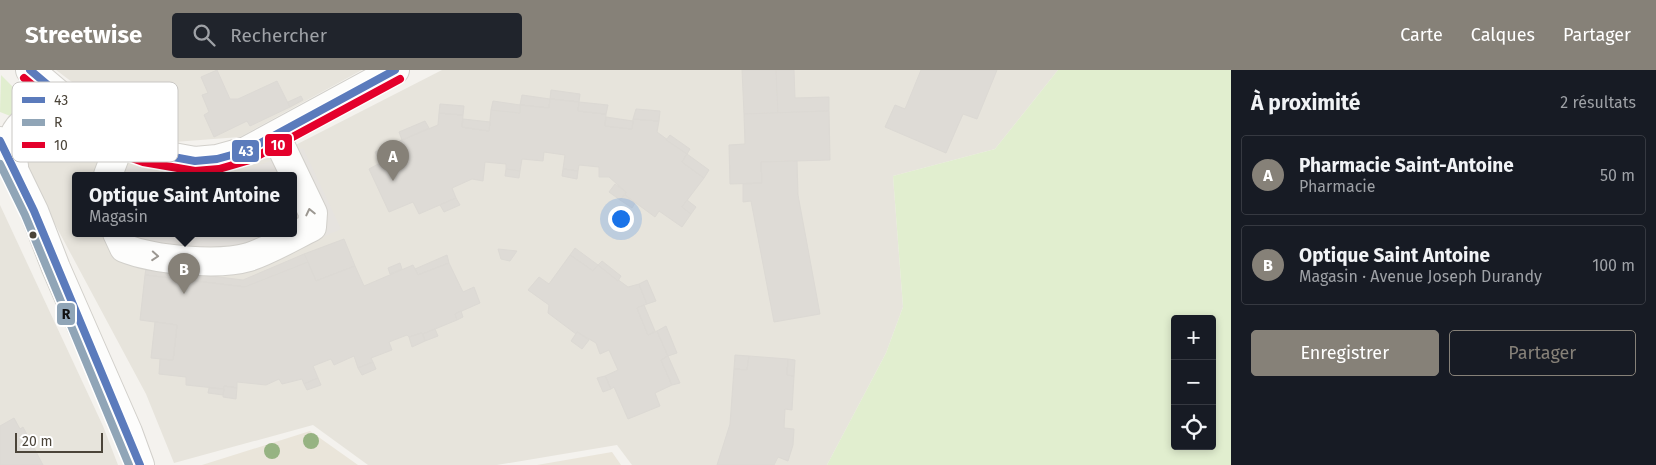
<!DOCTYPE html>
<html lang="fr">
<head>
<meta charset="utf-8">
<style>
  :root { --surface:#171b24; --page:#20242c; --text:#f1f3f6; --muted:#9ea1a6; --line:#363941; --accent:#868178 }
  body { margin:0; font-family:"Fira Sans",sans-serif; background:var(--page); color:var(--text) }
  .controls { position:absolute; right:15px; bottom:15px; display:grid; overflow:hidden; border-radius:5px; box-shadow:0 2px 8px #0003 }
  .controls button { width:45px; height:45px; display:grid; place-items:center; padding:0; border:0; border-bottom:1px solid var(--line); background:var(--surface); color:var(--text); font:25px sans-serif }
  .scale { position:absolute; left:15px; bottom:12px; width:88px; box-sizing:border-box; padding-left:5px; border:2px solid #4b4439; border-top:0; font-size:14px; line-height:18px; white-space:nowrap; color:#4b4439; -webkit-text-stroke:4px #fff; paint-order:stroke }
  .you { position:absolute; left:620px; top:148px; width:18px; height:18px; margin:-12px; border:4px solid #fff; border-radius:50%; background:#1a73e8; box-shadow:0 0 0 8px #1a73e833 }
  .badge { display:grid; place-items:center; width:32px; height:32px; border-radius:50%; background:var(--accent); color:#fff; font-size:16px; font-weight:700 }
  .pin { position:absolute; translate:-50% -41px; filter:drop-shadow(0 1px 2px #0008) }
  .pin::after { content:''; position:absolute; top:26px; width:18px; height:15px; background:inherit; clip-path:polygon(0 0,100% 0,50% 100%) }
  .popup { position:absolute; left:72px; top:102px; width:225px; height:65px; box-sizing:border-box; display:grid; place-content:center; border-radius:5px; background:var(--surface); filter:drop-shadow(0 1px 4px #0005); font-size:16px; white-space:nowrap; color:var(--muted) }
  .popup b { font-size:19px; color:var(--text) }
  .popup::after { content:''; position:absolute; left:50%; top:100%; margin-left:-10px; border:10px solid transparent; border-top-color:var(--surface) }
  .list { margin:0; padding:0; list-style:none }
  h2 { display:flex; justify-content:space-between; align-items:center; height:65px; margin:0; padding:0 20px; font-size:21px }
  h2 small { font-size:16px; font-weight:400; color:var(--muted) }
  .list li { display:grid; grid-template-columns:32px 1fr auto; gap:15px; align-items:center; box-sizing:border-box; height:80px; margin:0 10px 10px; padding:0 10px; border:1px solid var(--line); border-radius:5px }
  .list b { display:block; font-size:19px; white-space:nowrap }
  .list p { margin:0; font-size:16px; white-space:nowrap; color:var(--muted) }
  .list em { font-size:16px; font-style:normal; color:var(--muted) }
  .actions { display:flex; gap:10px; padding:15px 20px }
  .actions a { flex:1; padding:11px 0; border:1px solid var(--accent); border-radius:5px; text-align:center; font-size:18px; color:var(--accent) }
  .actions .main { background:var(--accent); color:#fff }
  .icon { flex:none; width:28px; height:28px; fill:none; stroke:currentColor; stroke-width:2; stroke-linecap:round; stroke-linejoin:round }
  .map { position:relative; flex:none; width:1231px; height:395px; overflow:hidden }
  header { display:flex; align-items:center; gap:30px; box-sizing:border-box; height:70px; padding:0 25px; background:var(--accent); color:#fff }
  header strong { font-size:24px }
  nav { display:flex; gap:28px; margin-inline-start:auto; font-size:18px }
  .search { width:350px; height:45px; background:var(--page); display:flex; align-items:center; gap:12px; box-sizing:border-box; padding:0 18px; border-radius:5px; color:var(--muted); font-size:19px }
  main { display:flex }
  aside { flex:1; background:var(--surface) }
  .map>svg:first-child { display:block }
  .residential { fill:#e7e4dc; fill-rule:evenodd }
  .education { fill:#eae5da }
  .green { fill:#e1eecf; fill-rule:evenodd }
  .parking { fill:#e6e3df }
  .building { fill:#dedbd6; stroke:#dcd9d4 }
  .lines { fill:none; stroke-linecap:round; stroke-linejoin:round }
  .minor-casing { stroke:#d2d0cb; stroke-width:30 }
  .minor { stroke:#fdfdfc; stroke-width:28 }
  .bus-1-casing { stroke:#fff; stroke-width:11 }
  .bus-2-casing { stroke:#fff; stroke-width:11 }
  .bus-3-casing { stroke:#fff; stroke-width:11 }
  .bus-1 { stroke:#5b7bbc; stroke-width:8 }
  .bus-2 { stroke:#90a5b7; stroke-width:8 }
  .bus-3 { stroke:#e4002b; stroke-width:8 }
  .tree { fill:#96b382 }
  .oneway { stroke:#9b9791 }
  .bus-dot { fill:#4b4439; stroke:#fff; stroke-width:2 }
  .key { fill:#fff; stroke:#c9c7c4; stroke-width:1 }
  .key-label { font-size:14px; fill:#4b4439 }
  .line-badge { stroke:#fff; stroke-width:2 }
  .badge-label { font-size:14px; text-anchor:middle; font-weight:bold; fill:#fff }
  .pale-badge-label { font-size:14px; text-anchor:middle; font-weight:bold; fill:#111 }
</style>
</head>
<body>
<header>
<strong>Streetwise</strong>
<div class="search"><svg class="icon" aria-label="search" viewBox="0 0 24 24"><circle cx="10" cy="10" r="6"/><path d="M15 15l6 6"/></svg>Rechercher</div>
<nav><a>Carte</a><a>Calques</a><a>Partager</a></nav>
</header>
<main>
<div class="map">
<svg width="1231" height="395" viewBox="0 0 1231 395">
  <rect width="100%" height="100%" fill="#f4f2ee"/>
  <!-- residential -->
  <g class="residential">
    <polygon points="56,0 362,0 240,67 174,72 136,60"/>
    <path d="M 442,0 L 1058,0 L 995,79 L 893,106 L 903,237 L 886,283 L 827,395 L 632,395 L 617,375 L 497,395 L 368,395 L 313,355 L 174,393 L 146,324 L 27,102 L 26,71 L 48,58 L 80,66 L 121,90 L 173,104 L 219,104 L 274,86 ZM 75,105 L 293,105 L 293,163 L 75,163 Z"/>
    <polygon points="0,135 103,356 118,395 0,395"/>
  </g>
  <!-- education -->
  <g class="education">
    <polygon points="310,361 358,395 202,395"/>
    <polygon points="612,382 621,395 537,395"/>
  </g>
  <!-- green -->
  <g class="green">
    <path d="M 1058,0 L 1231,0 L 1231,395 L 827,395 L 886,283 L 903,237 L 893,106 L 995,79 ZM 1175,249 L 1212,249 L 1212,376 L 1175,376 Z"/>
    <polygon points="1,5 28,32 13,47 0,42"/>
  </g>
  <!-- parking -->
  <polygon class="parking" points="303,78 341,159 243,202 124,190 108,163 293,163 293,105 98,105 98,86 127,96 179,105 235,105"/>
  <!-- building -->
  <g class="building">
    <polygon points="217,0 230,29 238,29 277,11 290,37 250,56 247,51 214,67 204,45 209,42 202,25 208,23 201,7"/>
    <polygon points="742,0 776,0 778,43 744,44"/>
    <polygon points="776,0 794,0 795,28 829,27 829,41 778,43"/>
    <polygon points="921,0 997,0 977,49 963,44 946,83 885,57 895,35 905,39"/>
    <polygon points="551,20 580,24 579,32 550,29"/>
    <polygon points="522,25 550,29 549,38 520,35"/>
    <polygon points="301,26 303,30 290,37 288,32"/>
    <polygon points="550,29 579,32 578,41 606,44 605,56 632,59 633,49 659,51 657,62 687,84 682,92 704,108 682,137 691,144 682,157 659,141 655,147 625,125 626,122 609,107 599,107 599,97 579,95 578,101 563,99 565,85 544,82 543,91 522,89 520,101 506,99 506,94 485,92 483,111 472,109 452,118 456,128 419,144 413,132 389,142 369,99 380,93 378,88 406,76 402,70 438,55 439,43 463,45 462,57 489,61 491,40 520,43 520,35 549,38"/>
    <polygon points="493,31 520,35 520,43 491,40"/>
    <polygon points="579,32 608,35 606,44 578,41"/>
    <polygon points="440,34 464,36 463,45 439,43"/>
    <polygon points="636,39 660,41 659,51 633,49"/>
    <polygon points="829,41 830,90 761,92 762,113 730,114 729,75 745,74 744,44"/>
    <polygon points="606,47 633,51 632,59 605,56"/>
    <polygon points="463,49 490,52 489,61 462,57"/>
    <polygon points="425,51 429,58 402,70 399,62"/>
    <polygon points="670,65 690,79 687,84 666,70"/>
    <polygon points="402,70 406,76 378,88 375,82"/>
    <polygon points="687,84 709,100 704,108 682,92"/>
    <polygon points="797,91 798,125 820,244 774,252 751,131 743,132 743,114 762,113 761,92"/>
    <polygon points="506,99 520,101 519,108 505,106"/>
    <polygon points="563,99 578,101 577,109 562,106"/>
    <polygon points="615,114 626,122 620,130 609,122"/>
    <polygon points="625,125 635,133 632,138 620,130"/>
    <polygon points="456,128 460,135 444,142 440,135"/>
    <polygon points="687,130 696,137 691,144 682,137"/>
    <polygon points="344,169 355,196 316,211 304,184"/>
    <polygon points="575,178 598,195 593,201 570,185"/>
    <polygon points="498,179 517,181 510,191 501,189"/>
    <polygon points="304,184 308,192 245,217 145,205 146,198 243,210"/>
    <polygon points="447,185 449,193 418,205 415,199"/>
    <polygon points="570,185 593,201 598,195 628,217 639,214 647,234 637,238 648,265 657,261 668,286 661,290 672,315 655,323 660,336 628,349 614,317 611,319 605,306 618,300 609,280 600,284 596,273 577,262 576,264 548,243 549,235 528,220 539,207 549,214"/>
    <polygon points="602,191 621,206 618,211 598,195"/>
    <polygon points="308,192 316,211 355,196 364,216 413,195 418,205 449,193 463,222 474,217 480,233 455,244 457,250 423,264 422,263 409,267 407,265 389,272 392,280 371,288 373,292 358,298 354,286 334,295 331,289 313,296 318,308 304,314 302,309 282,314 279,309 266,315 237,312 237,318 224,316 224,319 186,315 186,307 159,304 160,289 173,290 177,255 140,250 145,205 245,217"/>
    <polygon points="400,193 402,199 390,204 388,198"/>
    <polygon points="647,210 656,231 647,234 639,214"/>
    <polygon points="644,235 655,261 648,265 637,238"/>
    <polygon points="461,241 463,247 457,250 455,244"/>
    <polygon points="155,252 177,255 173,290 151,288"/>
    <polygon points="666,256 677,283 668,286 657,261"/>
    <polygon points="435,259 438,266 425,271 423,264"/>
    <polygon points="577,262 589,270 582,279 571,271"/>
    <polygon points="422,263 425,271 412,277 409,267"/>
    <polygon points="735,285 749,286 747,300 734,299"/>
    <polygon points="668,286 680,313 672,315 661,290"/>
    <polygon points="749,286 788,289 787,305 794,306 792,340 785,339 784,358 794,359 793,375 788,391 778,387 774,395 717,395 730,354 734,299 747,300"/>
    <polygon points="788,289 795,290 794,306 787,305"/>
    <polygon points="373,292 376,299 362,305 358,298"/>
    <polygon points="605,306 611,319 603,322 597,308"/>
    <polygon points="318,308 321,315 307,320 304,314"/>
    <polygon points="224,316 237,318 236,329 223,327"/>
    <polygon points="209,318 224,319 223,325 208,323"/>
    <polygon points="14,348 20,359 23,357 43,395 0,395 0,356"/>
  </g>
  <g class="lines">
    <defs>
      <g id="minor">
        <polyline points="30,0 102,61 120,73 146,82 195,91 217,89 246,81 395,0"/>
        <polyline points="0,71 34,141 56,198 128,362 140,395"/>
        <path d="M 14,96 C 13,89 10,80 12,72 C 16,49 46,39 65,31"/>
        <polyline points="108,105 120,73"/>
        <path d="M 117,163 L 124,178 C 154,190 218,196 249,187 C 270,180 292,167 312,157 L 313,143 L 276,66"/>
      </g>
    </defs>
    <!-- minor casing -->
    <use href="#minor" class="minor-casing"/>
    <!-- minor -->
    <use href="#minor" class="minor"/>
    <defs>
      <g id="bus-1">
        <polyline points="30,0 102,61 120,73 146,82 195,91 217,89 246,81 395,0"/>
        <polyline points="0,71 34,141 140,395"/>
      </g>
      <polyline id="bus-2" points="0,94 25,145 129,395"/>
      <polyline id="bus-3" points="24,8 96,69 115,82 143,92 195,101 219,99 250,90 400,9"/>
    </defs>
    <!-- bus-1 casing -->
    <use href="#bus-1" class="bus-1-casing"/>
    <!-- bus-2 casing -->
    <use href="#bus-2" class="bus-2-casing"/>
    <!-- bus-3 casing -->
    <use href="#bus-3" class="bus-3-casing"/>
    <!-- bus-1 -->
    <use href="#bus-1" class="bus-1"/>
    <!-- bus-2 -->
    <use href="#bus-2" class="bus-2"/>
    <!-- bus-3 -->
    <use href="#bus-3" class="bus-3"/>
  </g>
  <!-- trees -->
  <g class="tree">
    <circle cx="311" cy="371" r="8"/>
    <circle cx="272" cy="381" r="8"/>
  </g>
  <!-- one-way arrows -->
  <defs><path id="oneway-chevron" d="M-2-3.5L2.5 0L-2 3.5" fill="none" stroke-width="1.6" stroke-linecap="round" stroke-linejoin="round" transform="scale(1.25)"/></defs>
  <g class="oneway">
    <use href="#oneway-chevron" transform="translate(310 142) rotate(-103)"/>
    <use href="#oneway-chevron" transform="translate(155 186) rotate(4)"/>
  </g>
  <!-- markers -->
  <circle class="bus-dot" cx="33" cy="165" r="4.5"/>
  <!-- legend -->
  <rect x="12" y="12" width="166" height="80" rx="8" class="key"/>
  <rect x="22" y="27" width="23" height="6" fill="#5b7bbc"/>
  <rect x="22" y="49" width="23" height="7" fill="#90a5b7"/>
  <rect x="22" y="72" width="23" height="6" fill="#e4002b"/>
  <g class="key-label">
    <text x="54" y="35">43</text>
    <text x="54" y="57">R</text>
    <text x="54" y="80">10</text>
  </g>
  <g class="line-badge">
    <rect x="264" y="63" width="29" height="24" rx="5" fill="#e4002b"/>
    <rect x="231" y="69" width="29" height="24" rx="5" fill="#5b7bbc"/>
    <rect x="56" y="232" width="20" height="24" rx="5" fill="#90a5b7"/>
  </g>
  <g class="badge-label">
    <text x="278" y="80">10</text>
    <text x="246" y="86">43</text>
  </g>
  <g class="pale-badge-label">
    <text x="66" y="249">R</text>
  </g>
</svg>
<div class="controls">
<button>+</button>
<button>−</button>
<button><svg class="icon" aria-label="locate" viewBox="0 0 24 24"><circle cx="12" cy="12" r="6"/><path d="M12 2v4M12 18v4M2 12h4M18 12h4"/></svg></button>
</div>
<div class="scale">20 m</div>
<div class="you"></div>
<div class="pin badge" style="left:393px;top:111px">A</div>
<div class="pin badge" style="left:184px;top:224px">B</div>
<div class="popup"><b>Optique Saint Antoine</b>Magasin</div>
</div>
<aside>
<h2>À proximité<small>2 résultats</small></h2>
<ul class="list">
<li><span class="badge">A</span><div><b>Pharmacie Saint-Antoine</b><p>Pharmacie</p></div><em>50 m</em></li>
<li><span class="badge">B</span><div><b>Optique Saint Antoine</b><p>Magasin · Avenue Joseph Durandy</p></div><em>100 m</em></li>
</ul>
<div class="actions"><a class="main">Enregistrer</a><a>Partager</a></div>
</aside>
</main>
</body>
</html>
